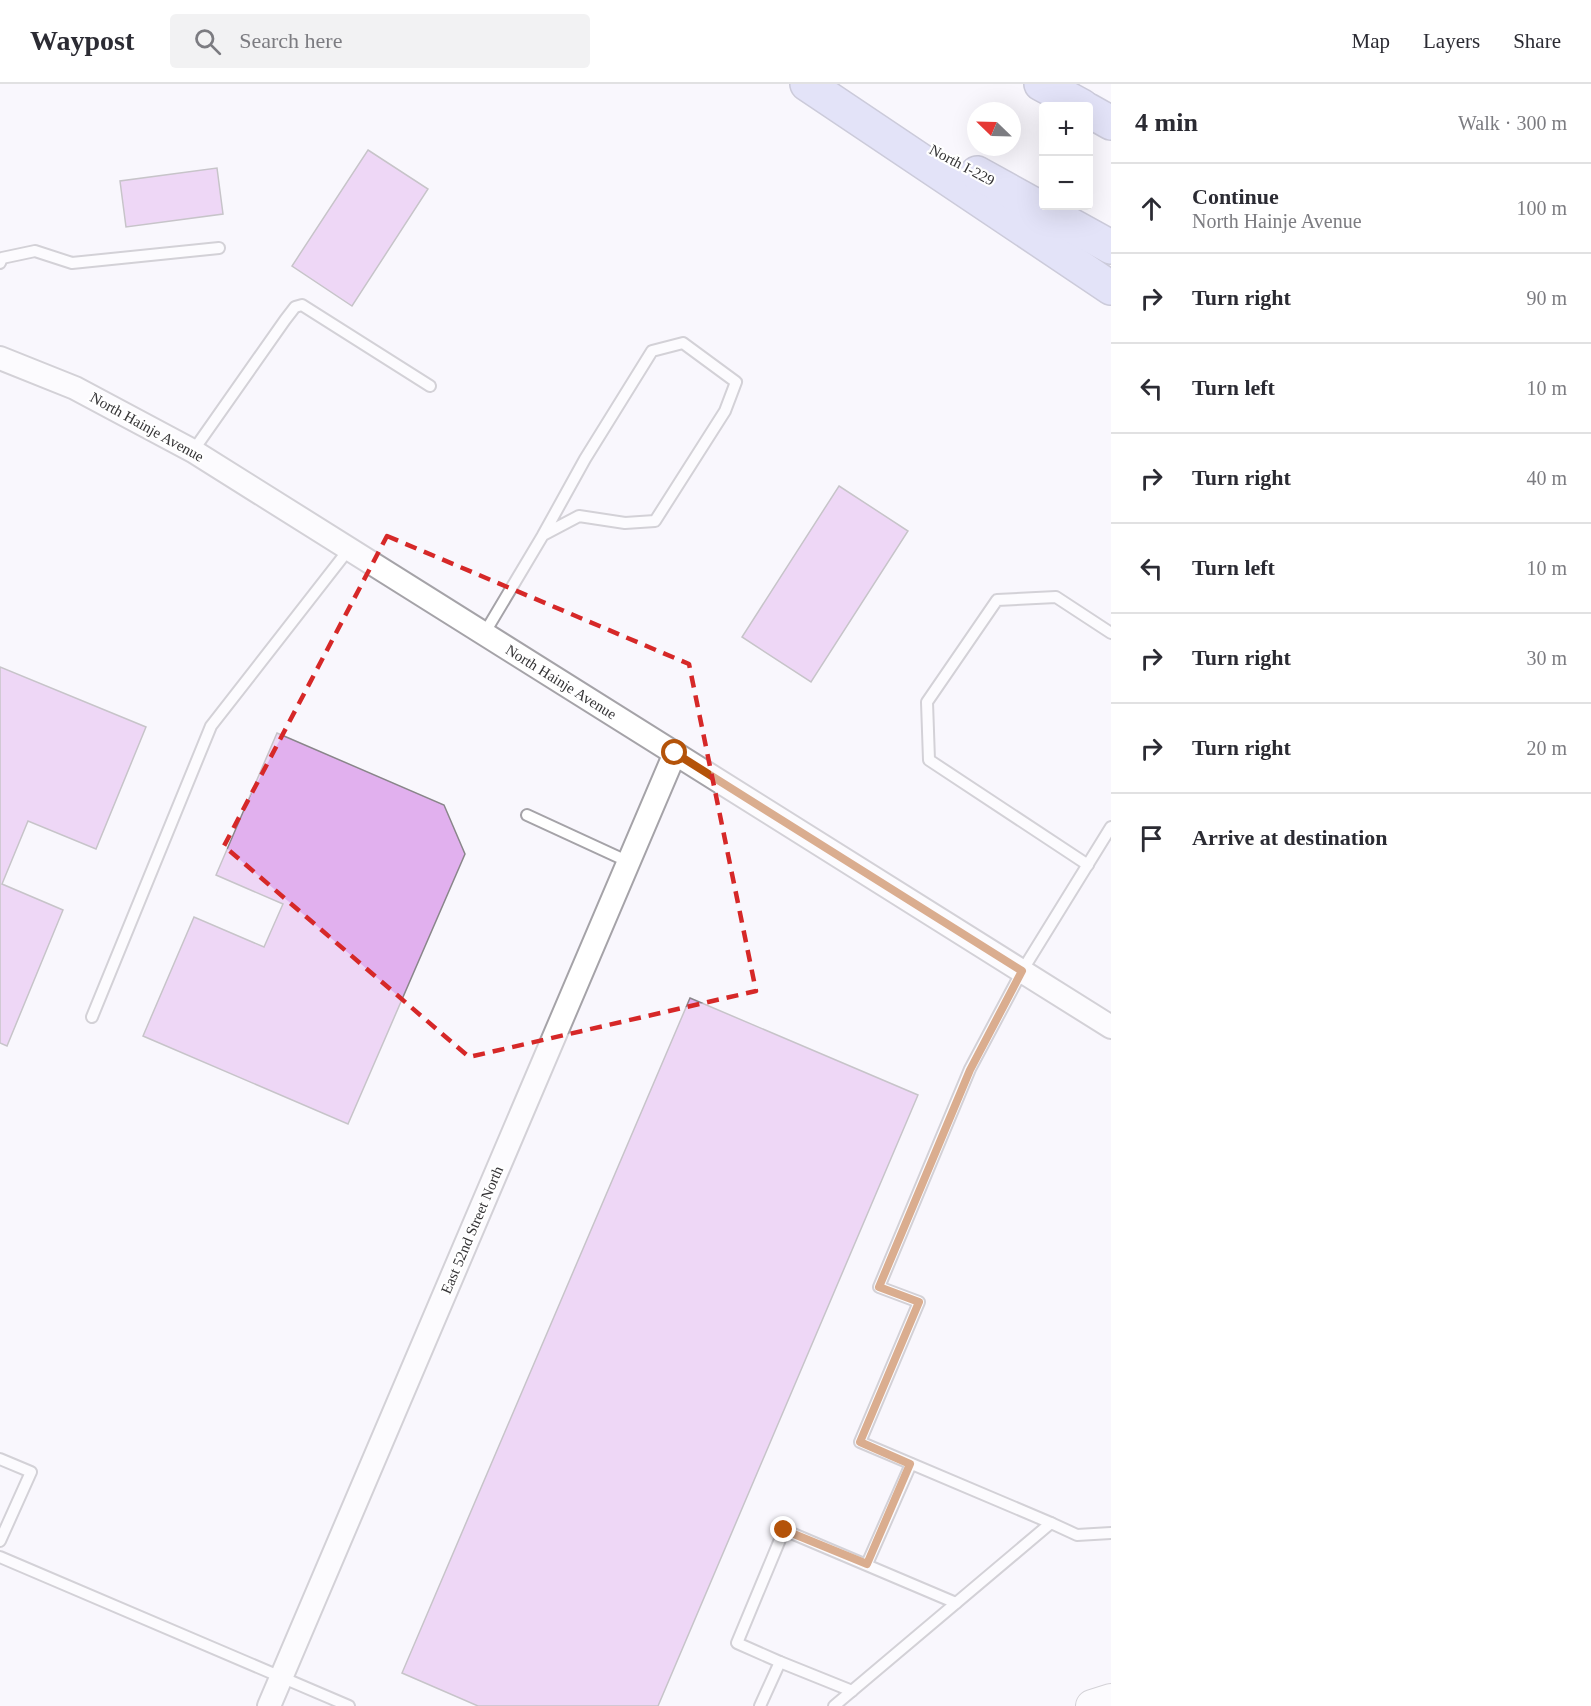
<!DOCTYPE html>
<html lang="en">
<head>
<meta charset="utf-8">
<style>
  :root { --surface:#fff; --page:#f2f2f3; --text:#2b2b33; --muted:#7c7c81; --line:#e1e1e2 }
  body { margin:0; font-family:"Times New Roman",serif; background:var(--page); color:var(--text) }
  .controls { position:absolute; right:18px; top:18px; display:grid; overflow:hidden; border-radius:6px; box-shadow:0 6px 24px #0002 }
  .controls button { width:54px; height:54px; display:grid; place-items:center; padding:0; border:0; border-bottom:2px solid var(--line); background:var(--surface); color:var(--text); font:30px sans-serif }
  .compass { position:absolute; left:967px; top:18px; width:54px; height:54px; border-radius:50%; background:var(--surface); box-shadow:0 6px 24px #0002; rotate:293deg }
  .stop { position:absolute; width:18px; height:18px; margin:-14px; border:4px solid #b45309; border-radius:50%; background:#fff }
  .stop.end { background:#b45309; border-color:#fff; box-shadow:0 2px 6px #0008 }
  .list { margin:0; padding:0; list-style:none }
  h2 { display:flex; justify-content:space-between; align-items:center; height:78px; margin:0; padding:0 24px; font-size:26px }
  h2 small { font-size:20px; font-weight:400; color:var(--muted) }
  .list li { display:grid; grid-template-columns:39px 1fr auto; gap:18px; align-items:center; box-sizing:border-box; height:90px; padding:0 24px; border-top:2px solid var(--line) }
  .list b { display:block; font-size:22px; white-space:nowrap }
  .list p { margin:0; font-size:20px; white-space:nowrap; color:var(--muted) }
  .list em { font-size:20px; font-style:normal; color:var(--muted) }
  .icon { flex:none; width:33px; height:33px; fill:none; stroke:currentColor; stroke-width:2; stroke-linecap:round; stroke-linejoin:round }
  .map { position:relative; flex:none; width:1111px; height:1622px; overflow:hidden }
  header { display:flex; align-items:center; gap:36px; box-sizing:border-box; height:84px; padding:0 30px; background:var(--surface); border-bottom:2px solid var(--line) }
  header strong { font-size:28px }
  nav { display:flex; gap:33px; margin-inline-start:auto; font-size:21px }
  .search { width:420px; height:54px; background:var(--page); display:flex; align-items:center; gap:15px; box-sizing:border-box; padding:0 21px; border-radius:6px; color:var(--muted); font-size:22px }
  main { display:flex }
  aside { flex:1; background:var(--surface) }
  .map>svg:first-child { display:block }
  .building { fill:#e1b0ee; stroke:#89868a; stroke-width:1.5 }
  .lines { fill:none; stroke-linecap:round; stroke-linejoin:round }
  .lane-casing { stroke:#a5a3a8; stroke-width:14 }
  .street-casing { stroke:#a5a3a8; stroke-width:26 }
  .secondary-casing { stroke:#a5a3a8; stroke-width:34 }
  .highway-casing { stroke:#9494af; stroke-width:36 }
  .lane { stroke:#fff; stroke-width:10 }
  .street { stroke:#fff; stroke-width:22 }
  .secondary { stroke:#fff; stroke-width:32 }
  .highway { stroke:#c7c9f1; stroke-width:33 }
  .route { stroke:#b45309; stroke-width:8 }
  .marked { fill:none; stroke:#d62828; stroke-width:4.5; stroke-dasharray:12 8; stroke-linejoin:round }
  .labels { text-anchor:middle; stroke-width:4.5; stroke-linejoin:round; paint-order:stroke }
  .street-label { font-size:15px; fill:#343335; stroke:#fff }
</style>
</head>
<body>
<header>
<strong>Waypost</strong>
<div class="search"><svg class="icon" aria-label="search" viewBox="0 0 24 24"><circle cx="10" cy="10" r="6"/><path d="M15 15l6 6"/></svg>Search here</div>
<nav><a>Map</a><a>Layers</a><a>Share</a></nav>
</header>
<main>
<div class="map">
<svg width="1111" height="1622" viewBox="0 0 1111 1622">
  <rect width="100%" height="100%" fill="#f9f7fd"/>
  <!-- building -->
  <g class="building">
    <polygon points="368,66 428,105 352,222 292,182"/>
    <polygon points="217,84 223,130 126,143 120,97"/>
    <polygon points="839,402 908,447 811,598 742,553"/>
    <polygon points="0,583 146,643 96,765 28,737 2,800 63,826 7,962 0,959"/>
    <polygon points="277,649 444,721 465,770 348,1040 143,952 194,833 264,863 283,820 216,791"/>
    <polygon points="690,914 918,1011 658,1622 478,1622 402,1589"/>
  </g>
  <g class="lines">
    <defs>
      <g id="lane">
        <polyline points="0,179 2,174 35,167 72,179 219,164"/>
        <polyline points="193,367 285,236 295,223 302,221 430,302"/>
        <polyline points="484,550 543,451 579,432 625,439 655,437 725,327 736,298 683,259 652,267 585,375 543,451"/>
        <polyline points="527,731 629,778"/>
        <polyline points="1088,781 929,676 927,618 997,516 1056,513 1111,549"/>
        <polyline points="92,933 211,642 349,465"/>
        <polyline points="0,1375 31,1388 0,1457"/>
        <polyline points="1051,1439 860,1358 919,1218 879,1203 970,985 1022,887 1111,743"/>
        <polyline points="0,1473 349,1622"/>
        <polyline points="867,1480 911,1380"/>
        <polyline points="780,1578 852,1607"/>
        <polyline points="760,1622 780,1578 737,1559 784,1446 956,1519"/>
        <polyline points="834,1622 1051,1439 1077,1451 1111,1449"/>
      </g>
      <g id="street">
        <polyline points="0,274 75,304 193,367 1111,943"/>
        <polyline points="269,1622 675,669"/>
      </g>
      <polyline id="secondary" points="1092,1622 1111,1616"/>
      <g id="highway">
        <polyline points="807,0 1111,204"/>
        <polyline points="1041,0 1082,22"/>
        <polyline points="1088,26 1111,39"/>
        <polyline points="977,89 1111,163"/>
      </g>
    </defs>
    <!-- lane casing -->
    <use href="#lane" class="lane-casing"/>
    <!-- street casing -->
    <use href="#street" class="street-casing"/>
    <!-- secondary casing -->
    <use href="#secondary" class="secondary-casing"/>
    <!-- highway casing -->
    <use href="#highway" class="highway-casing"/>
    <!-- lane -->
    <use href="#lane" class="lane"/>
    <!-- street -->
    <use href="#street" class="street"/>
    <!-- secondary -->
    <use href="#secondary" class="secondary"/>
    <!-- highway -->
    <use href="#highway" class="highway"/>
  </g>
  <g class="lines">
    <!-- route -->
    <polyline class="route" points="675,669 1022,887 970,986 879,1203 919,1218 860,1358 910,1380 867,1480 784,1446"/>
  </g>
  <!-- marked area -->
  <path d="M0 0H1111V1622H0ZM 387,452 L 689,580 L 756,907 L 469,973 L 224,762 Z" fill="#f9f7fd" fill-opacity=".55" fill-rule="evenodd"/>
  <path class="marked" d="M 387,452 L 689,580 L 756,907 L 469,973 L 224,762 Z"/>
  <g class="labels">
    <!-- street labels -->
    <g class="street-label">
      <text transform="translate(962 81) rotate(28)" y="5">North I-229</text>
      <text transform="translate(147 343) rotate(29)" y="5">North Hainje Avenue</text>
      <text transform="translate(561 598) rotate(32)" y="5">North Hainje Avenue</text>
      <text transform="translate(472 1146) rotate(-67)" y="5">East 52nd Street North</text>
    </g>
  </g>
</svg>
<div class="controls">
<button>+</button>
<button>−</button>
</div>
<svg class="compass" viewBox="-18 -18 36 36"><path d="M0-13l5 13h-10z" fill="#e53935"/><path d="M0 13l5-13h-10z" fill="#7c7c81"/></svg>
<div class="stop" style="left:675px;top:669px"></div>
<div class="stop end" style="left:784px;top:1446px"></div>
</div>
<aside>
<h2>4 min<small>Walk · 300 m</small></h2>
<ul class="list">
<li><svg class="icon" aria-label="ahead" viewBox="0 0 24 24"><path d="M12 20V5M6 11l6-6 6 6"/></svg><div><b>Continue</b><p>North Hainje Avenue</p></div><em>100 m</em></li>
<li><svg class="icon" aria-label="right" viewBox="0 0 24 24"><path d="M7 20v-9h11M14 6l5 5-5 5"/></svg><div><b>Turn right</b></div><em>90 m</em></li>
<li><svg class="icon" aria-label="left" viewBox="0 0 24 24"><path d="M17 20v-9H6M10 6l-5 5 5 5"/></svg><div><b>Turn left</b></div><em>10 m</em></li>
<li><svg class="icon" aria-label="right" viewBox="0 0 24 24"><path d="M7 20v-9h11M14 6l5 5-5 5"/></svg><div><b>Turn right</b></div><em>40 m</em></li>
<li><svg class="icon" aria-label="left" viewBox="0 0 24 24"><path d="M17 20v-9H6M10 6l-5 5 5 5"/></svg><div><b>Turn left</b></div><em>10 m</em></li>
<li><svg class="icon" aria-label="right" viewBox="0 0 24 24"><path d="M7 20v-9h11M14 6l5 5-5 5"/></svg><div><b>Turn right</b></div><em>30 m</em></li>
<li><svg class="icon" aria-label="right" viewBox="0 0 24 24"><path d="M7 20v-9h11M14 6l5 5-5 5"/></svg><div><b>Turn right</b></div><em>20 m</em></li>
<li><svg class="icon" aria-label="arrive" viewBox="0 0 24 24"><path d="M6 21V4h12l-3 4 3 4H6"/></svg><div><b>Arrive at destination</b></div></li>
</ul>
</aside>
</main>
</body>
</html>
